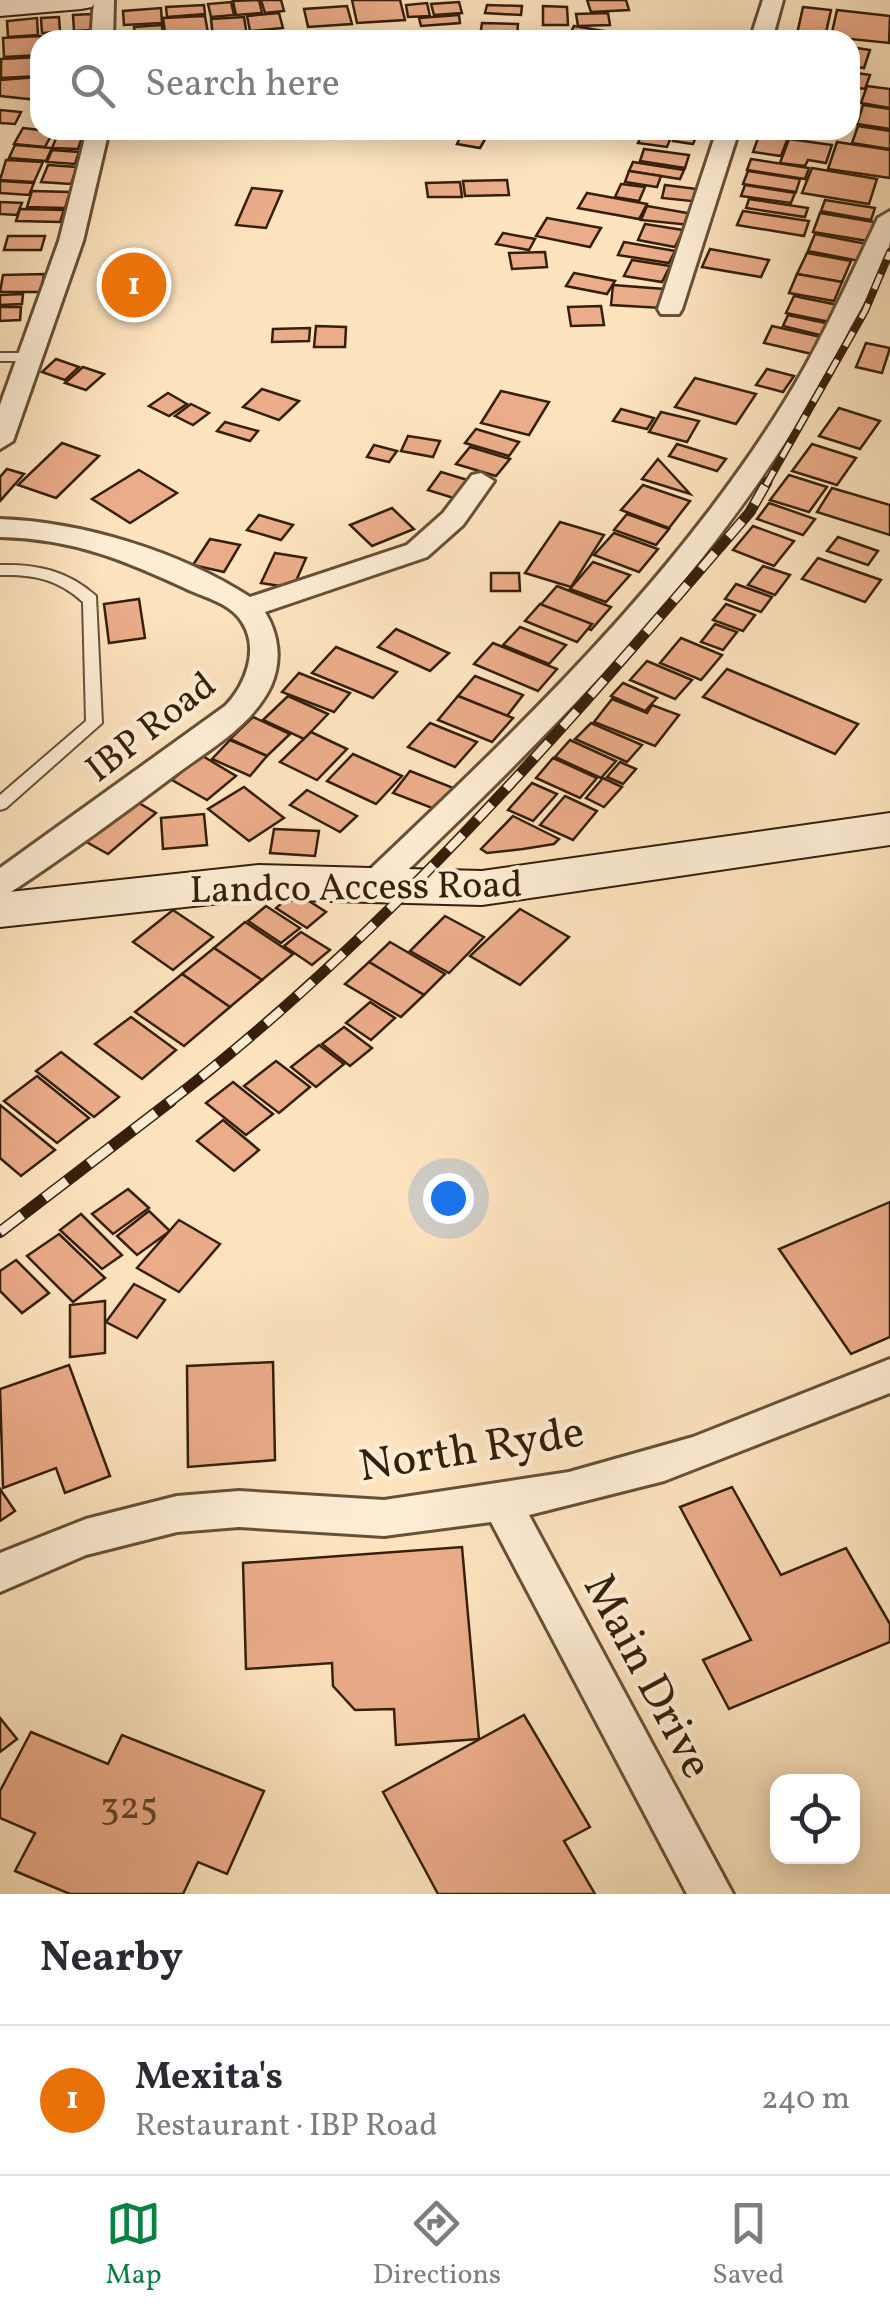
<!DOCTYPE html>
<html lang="en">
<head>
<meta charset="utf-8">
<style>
  :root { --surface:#fff; --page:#f2f2f3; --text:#2b2b33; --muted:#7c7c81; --line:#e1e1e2; --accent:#0b8043 }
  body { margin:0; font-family:Vollkorn,serif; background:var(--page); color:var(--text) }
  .controls { position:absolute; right:30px; bottom:30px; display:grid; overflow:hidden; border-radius:20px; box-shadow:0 5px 25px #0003 }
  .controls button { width:90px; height:90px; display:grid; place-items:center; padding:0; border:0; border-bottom:2px solid var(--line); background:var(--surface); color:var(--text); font:50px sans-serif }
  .you { position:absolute; left:448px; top:1198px; width:35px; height:35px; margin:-25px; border:8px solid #fff; border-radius:50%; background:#1a73e8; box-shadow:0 0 0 15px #1a73e833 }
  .badge { display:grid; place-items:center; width:65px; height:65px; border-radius:50%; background:var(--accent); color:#fff; font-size:32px; font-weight:700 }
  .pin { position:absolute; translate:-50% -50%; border:5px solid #fff; box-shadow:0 2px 10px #0006 }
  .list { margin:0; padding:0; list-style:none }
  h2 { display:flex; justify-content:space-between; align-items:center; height:130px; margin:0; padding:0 40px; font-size:42px }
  h2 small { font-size:32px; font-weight:400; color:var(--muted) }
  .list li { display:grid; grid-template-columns:65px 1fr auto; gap:30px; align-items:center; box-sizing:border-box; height:150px; padding:0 40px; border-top:2px solid var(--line) }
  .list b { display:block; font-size:38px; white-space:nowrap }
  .list p { margin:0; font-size:32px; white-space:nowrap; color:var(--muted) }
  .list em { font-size:32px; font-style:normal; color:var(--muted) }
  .icon { flex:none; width:55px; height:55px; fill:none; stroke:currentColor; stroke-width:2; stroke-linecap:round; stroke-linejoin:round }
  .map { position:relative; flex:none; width:890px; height:1894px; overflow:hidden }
  .search { position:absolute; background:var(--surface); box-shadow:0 5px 25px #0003; left:30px; right:30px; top:30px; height:110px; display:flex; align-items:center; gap:25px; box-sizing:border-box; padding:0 35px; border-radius:30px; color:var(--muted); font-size:38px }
  .sheet { height:280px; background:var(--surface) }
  nav { display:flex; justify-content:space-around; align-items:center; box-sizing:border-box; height:140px; border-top:2px solid var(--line); background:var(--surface); font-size:28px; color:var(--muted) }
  nav a { display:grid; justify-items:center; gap:5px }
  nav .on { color:var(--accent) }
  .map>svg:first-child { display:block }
  .building { fill:#ebac89; stroke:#351f0a; stroke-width:2.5 }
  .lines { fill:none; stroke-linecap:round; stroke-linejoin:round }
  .lane-casing { stroke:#675037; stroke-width:4 }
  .street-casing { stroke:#675037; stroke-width:6 }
  .secondary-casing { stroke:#351f0a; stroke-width:4 }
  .lane { fill:#feedd5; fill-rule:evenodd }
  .street { fill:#feedd5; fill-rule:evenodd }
  .secondary { fill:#feedd5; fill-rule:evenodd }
  .rail-far2-casing { stroke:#351f0a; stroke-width:8 }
  .rail-far1-casing { stroke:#351f0a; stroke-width:11 }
  .rail-casing { stroke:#351f0a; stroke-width:12 }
  .rail-far2 { stroke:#feedd5; stroke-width:5; stroke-dasharray:16; stroke-linecap:butt }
  .rail-far1 { stroke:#feedd5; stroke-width:8; stroke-dasharray:21; stroke-linecap:butt }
  .rail { stroke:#feedd5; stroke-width:9; stroke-dasharray:28; stroke-linecap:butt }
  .labels { text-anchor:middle; stroke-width:8; stroke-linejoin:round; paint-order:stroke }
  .street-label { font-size:38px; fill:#351f0a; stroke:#feedd5 }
  .near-number-label { font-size:38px; fill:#62422a }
  .near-street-label { font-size:45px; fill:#351f0a; stroke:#feedd5 }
</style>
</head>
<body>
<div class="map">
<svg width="890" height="1894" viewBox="0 0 890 1894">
  <rect width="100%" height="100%" fill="#fde4bf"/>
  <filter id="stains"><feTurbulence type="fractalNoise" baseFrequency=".002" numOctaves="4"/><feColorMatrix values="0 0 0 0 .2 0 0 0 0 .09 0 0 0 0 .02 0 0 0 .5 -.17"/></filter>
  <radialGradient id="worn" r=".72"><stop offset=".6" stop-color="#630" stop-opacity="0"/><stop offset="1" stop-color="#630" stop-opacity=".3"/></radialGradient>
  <!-- building -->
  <g class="building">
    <polygon points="259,0 262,13 236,15 233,1"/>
    <polygon points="261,0 281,0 284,11 265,13"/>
    <polygon points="352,0 400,0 405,20 357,23"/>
    <polygon points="587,0 626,0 629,10 591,12"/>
    <polygon points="231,2 234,15 211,17 208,4"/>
    <polygon points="459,2 462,13 434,15 431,4"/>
    <polygon points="427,3 430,16 408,17 406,5"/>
    <polygon points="204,5 205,14 167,17 166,7"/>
    <polygon points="487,5 522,6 521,15 485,13"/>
    <polygon points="347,6 352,24 308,27 304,9"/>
    <polygon points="543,6 567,7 568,25 543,25"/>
    <polygon points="803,7 831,10 825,37 797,34"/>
    <polygon points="161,8 162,23 124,25 123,11"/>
    <polygon points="837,10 890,16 889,43 831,37"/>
    <polygon points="279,13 283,28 250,31 247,16"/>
    <polygon points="608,13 610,25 578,26 576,14"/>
    <polygon points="91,14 93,30 74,31 73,15"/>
    <polygon points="459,15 460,23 421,26 419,18"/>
    <polygon points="205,16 209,39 166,40 163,18"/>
    <polygon points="59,17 60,32 42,33 41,18"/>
    <polygon points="244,17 247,36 213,38 211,19"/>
    <polygon points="37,18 38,35 8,37 7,21"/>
    <polygon points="482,23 518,24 517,37 480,36"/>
    <polygon points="162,25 163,36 135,38 134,27"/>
    <polygon points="574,26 604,31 599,40 567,40"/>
    <polygon points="87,32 88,40 44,40 44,35"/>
    <polygon points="41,36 40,55 4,57 3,38"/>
    <polygon points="850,47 870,50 864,68 850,66"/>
    <polygon points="40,57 40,76 1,78 1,59"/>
    <polygon points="850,72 870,75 865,89 850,87"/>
    <polygon points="38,77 38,100 0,96 0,80"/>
    <polygon points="867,86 890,89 890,108 861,103"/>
    <polygon points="863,105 890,109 890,129 857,124"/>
    <polygon points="0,110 21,112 15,124 0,123"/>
    <polygon points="858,126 890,131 890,149 852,143"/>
    <polygon points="23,128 40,130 54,130 45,147 14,144"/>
    <polygon points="464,130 484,130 490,131 480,148 457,144"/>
    <polygon points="644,130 674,130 667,147 638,143"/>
    <polygon points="678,130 699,130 693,144 673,141"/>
    <polygon points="761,130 791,130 781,156 753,152"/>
    <polygon points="59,131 84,132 78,149 52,148"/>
    <polygon points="789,139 832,145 826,163 808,160 805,166 780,163"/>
    <polygon points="837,142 890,150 890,178 828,169"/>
    <polygon points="15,145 52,148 46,161 9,158"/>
    <polygon points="644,149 689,155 685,168 640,161"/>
    <polygon points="52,150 79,152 75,164 47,162"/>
    <polygon points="751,159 809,168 805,179 747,170"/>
    <polygon points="6,160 43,162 34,182 0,180"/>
    <polygon points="633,162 684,170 680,179 629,171"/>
    <polygon points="48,165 77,167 71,184 41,182"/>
    <polygon points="812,168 877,179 869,204 802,193"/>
    <polygon points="629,171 661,176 657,187 625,182"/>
    <polygon points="748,171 800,179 796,192 743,184"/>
    <polygon points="507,180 509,195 465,196 463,181"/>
    <polygon points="0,181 34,183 29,195 0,193"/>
    <polygon points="460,182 462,197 428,197 426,183"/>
    <polygon points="621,184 645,187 639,201 615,197"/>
    <polygon points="665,185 705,190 701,202 662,198"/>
    <polygon points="745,185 795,193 791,203 741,196"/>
    <polygon points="252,188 282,191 266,228 236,225"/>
    <polygon points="32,191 70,192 65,208 27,207"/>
    <polygon points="587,193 647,204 639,219 578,208"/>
    <polygon points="749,199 808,208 805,217 746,208"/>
    <polygon points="825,200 875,208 871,220 821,211"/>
    <polygon points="0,202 22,203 17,215 0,214"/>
    <polygon points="647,206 693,214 690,225 641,220"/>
    <polygon points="20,209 64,210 60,222 16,221"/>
    <polygon points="743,211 809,221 804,236 737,225"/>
    <polygon points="820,213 880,223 874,242 813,232"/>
    <polygon points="547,218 601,228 590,247 536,236"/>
    <polygon points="645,224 683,230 675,247 638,240"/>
    <polygon points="503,233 535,239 529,250 496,244"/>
    <polygon points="815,234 872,245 865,262 808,251"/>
    <polygon points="8,236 45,236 41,250 4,250"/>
    <polygon points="624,242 675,251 669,263 618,255"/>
    <polygon points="710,249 769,260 761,277 702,267"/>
    <polygon points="545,252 547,267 512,269 509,253"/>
    <polygon points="807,253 851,261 842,282 797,274"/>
    <polygon points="632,260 670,266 662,282 624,276"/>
    <polygon points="167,272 165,297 101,299 104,274"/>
    <polygon points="574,273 615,281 607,294 566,286"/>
    <polygon points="44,274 41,292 0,292 3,275"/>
    <polygon points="797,274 842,282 834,301 789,293"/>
    <polygon points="613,285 664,289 662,308 611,305"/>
    <polygon points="23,294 22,304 0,305 0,295"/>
    <polygon points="794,296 838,305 830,322 786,313"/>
    <polygon points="601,306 604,325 571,326 568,307"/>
    <polygon points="0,307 21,307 20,320 0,321"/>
    <polygon points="788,315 830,324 824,336 783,326"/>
    <polygon points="316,326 346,327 345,347 314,347"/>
    <polygon points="772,326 821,337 812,354 764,343"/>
    <polygon points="310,328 309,341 272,342 273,329"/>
    <polygon points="866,343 890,348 882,373 856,367"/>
    <polygon points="56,359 79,367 65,380 42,372"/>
    <polygon points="83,367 104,374 86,390 65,383"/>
    <polygon points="767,369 794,376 783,392 756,385"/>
    <polygon points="695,378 756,394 736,424 675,407"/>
    <polygon points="262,389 299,401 279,420 243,407"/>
    <polygon points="501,391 549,402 529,435 481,423"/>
    <polygon points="168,393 187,404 169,416 149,406"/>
    <polygon points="191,404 209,413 193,425 175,416"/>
    <polygon points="839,408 880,421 860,449 819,436"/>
    <polygon points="621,409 654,418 647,429 613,421"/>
    <polygon points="661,412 699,421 687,442 649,432"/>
    <polygon points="225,422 258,431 250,441 217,431"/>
    <polygon points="476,429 519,442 509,456 465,443"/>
    <polygon points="408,436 440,441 433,457 401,451"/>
    <polygon points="62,443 99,456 56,498 18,485"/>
    <polygon points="677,444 726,459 717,471 669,456"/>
    <polygon points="812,444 856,458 837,485 792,471"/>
    <polygon points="374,445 397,451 389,462 367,457"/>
    <polygon points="470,447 510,459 496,476 456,464"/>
    <polygon points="658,459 690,494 642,479"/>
    <polygon points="7,469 24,474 0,501 0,477"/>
    <polygon points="139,470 177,493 130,523 92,499"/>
    <polygon points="441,472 474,482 460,500 428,490"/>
    <polygon points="789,475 827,487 809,512 770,500"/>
    <polygon points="643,485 690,501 669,528 621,510"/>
    <polygon points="832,488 890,505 890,535 817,512"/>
    <polygon points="769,503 815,519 803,535 757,519"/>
    <polygon points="392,508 414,529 372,546 350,525"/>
    <polygon points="627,514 669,529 656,545 614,530"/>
    <polygon points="259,515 293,525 281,540 247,530"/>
    <polygon points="560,522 604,535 571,587 525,573"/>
    <polygon points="753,526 794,541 774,566 733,550"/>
    <polygon points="614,533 658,549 639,572 594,555"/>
    <polygon points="838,537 878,551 868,565 827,551"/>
    <polygon points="210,539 240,545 224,572 193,565"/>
    <polygon points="275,553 306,558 293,588 261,583"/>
    <polygon points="818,558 881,580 865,602 802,579"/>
    <polygon points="593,562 630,575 606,602 570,589"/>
    <polygon points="763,566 790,575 775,595 748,585"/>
    <polygon points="491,573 519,573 520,591 491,591"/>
    <polygon points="736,584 772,597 761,612 725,599"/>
    <polygon points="557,586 611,607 591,630 537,609"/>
    <polygon points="139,599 145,638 109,643 104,604"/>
    <polygon points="540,604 592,624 577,642 525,621"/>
    <polygon points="726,604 755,615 743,631 713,620"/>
    <polygon points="715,624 737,632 723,650 701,642"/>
    <polygon points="520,627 566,645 549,664 503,645"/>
    <polygon points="396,629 449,653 430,671 378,647"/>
    <polygon points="681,638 722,655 701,680 660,663"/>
    <polygon points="493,643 557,669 538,691 474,664"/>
    <polygon points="336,647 397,672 373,698 312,673"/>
    <polygon points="647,661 692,680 675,699 630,680"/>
    <polygon points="727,669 858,724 835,754 703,697"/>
    <polygon points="299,673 350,693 334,712 282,692"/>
    <polygon points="475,676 523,695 507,716 458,696"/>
    <polygon points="623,683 657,698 645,711 611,696"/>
    <polygon points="288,696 328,714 304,739 263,720"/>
    <polygon points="458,696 513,718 492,742 438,720"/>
    <polygon points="612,699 647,713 652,705 679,715 655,746 594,722"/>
    <polygon points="253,717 290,734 267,756 230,739"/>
    <polygon points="430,723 477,742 455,767 408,747"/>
    <polygon points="591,723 642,745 627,762 575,739"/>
    <polygon points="311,732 347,749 317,780 280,762"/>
    <polygon points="230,740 267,756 250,776 212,759"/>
    <polygon points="570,740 616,761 601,778 555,757"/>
    <polygon points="353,754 402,776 376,804 327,781"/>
    <polygon points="201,755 236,776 207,800 172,780"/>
    <polygon points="553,758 597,778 580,798 536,778"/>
    <polygon points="620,762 636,769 623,784 607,777"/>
    <polygon points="410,771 456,789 440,811 393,793"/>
    <polygon points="603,778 622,787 604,807 586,798"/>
    <polygon points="532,783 557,794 533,821 508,810"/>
    <polygon points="244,787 284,818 249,841 208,809"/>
    <polygon points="307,790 357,816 340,832 290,805"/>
    <polygon points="565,796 597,811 573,840 540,825"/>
    <polygon points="132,799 156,813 108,854 83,840"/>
    <polygon points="204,814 207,845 163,849 161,818"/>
    <polygon points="513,816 559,839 554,844 523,849 487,853 481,849"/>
    <polygon points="274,829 319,831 315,856 270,853"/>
    <polygon points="295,892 326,912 307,928 276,908"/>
    <polygon points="266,906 300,928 281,943 248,921"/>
    <polygon points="520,909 569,937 520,985 470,956"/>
    <polygon points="173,910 213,937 173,970 133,942"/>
    <polygon points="445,916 484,937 449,973 410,951"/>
    <polygon points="245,922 293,954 262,980 214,948"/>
    <polygon points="301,932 330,950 312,965 284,946"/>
    <polygon points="390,942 445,974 424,995 369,962"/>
    <polygon points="214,948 262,980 230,1007 182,974"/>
    <polygon points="369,962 424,995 401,1017 345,984"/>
    <polygon points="182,974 230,1007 184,1046 135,1012"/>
    <polygon points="370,1002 395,1018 371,1040 346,1023"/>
    <polygon points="131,1017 176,1050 142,1079 95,1044"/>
    <polygon points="344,1027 372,1048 350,1066 322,1044"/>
    <polygon points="319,1045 344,1064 316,1087 291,1067"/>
    <polygon points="61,1052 119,1097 94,1117 36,1071"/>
    <polygon points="276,1061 310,1087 279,1113 244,1086"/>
    <polygon points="37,1076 89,1118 57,1143 4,1101"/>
    <polygon points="233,1082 273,1114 246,1135 206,1103"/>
    <polygon points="0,1105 55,1150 21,1176 0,1158"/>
    <polygon points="223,1120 259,1150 234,1171 197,1141"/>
    <polygon points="128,1189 149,1208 113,1234 92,1214"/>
    <polygon points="890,1202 890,1337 851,1354 779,1249"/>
    <polygon points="149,1211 170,1231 137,1255 117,1236"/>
    <polygon points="81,1214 122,1255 102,1269 60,1230"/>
    <polygon points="179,1220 220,1244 179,1292 137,1268"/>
    <polygon points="59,1234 105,1278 73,1302 27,1256"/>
    <polygon points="16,1260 49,1293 22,1313 0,1291 0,1271"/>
    <polygon points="134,1284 165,1300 137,1338 106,1322"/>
    <polygon points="105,1301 105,1353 70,1357 70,1305"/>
    <polygon points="273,1362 275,1460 188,1467 187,1366"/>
    <polygon points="69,1365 110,1476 65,1493 56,1468 3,1488 0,1389"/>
    <polygon points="732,1487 781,1575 846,1548 890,1624 890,1642 729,1709 703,1660 751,1640 680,1507"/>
    <polygon points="0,1489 15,1511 0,1521"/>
    <polygon points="462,1547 479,1739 396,1745 394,1709 355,1710 333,1686 332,1663 246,1669 243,1563"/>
    <polygon points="524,1715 590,1827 564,1841 595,1894 438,1894 383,1792"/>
    <polygon points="0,1718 17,1739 0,1752"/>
    <polygon points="31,1732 108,1764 122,1735 264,1791 227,1874 198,1862 183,1894 70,1894 15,1871 35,1833 0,1818 0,1791"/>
  </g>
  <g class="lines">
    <defs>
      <g id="lane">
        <polygon points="0,353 30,353 37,357 30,361 0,361"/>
        <path d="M 0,565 C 38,564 68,571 96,596 L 102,723 L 6,808 L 0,810 L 0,795 L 86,721 L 83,602 C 58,579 33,574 0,575 Z"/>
      </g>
      <g id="street">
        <polygon points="94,0 114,0 113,40 91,40"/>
        <polygon points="763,0 783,0 772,40 750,40"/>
        <polygon points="87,130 109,130 83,241 13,441 0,449 0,405 59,241"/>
        <polygon points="717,130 739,130 682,309 679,314 661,314 658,309"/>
        <path d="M 890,211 C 890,221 890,232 890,241 C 886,269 858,312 845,338 C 736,554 557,726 385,892 L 374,896 L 363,892 L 358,884 L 363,876 C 517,730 673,582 785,401 C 821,343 849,279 878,218 Z"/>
        <path d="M 481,473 L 494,481 L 463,525 L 427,557 L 265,612 C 279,635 282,661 271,686 C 252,726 210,749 175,775 C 122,815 67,855 11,892 L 0,896 L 0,868 L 225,706 C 245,686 260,649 242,622 C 232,605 208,598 191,591 C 124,560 75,539 0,537 L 0,519 C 84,522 180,552 250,597 L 407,545 L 443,513 L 472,475 Z"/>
        <polygon points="890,1359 890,1393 664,1481 529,1515 733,1894 687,1894 491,1522 384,1536 239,1527 177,1532 86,1555 0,1592 0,1553 86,1519 177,1496 239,1491 384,1500 569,1472 693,1437"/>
      </g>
      <g id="secondary">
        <polygon points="0,0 96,0 92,7 81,9 0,16"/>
        <polygon points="890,813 890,845 482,905 259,899 0,927 0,893 259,865 482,871"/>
      </g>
    </defs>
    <!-- lane casing -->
    <use href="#lane" class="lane-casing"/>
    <!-- street casing -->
    <use href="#street" class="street-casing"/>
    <!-- secondary casing -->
    <use href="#secondary" class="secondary-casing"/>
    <!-- lane -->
    <use href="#lane" class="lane"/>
    <!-- street -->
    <use href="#street" class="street"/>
    <!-- secondary -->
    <use href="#secondary" class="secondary"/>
    <defs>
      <polyline id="rail-far2" points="766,485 865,311 890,252"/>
      <path id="rail-far1" d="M 168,1103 C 389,934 569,722 750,512 L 767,482"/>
      <polyline id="rail" points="0,1232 171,1101"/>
    </defs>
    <!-- rail-far2 casing -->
    <use href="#rail-far2" class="rail-far2-casing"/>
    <!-- rail-far1 casing -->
    <use href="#rail-far1" class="rail-far1-casing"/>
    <!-- rail casing -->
    <use href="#rail" class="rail-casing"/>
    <!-- rail-far2 -->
    <use href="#rail-far2" class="rail-far2"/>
    <!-- rail-far1 -->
    <use href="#rail-far1" class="rail-far1"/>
    <!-- rail -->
    <use href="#rail" class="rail"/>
  </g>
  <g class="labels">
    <!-- street labels -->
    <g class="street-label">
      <text transform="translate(150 726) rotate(-38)" y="13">IBP Road</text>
      <text transform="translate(356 886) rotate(-1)" y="13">Landco Access Road</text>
    </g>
    <!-- near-number labels -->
    <g class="near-number-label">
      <text x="129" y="1818">325</text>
    </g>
    <!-- near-street labels -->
    <g class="near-street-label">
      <text transform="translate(471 1447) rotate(-9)" y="16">North Ryde</text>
      <text transform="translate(650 1675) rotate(62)" y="16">Main Drive</text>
    </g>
  </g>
  <rect width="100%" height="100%" filter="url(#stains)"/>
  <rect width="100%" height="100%" fill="url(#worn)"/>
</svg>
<div class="controls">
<button><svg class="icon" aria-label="locate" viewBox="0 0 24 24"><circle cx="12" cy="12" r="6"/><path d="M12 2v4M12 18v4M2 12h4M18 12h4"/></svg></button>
</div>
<div class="you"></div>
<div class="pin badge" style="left:134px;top:285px;background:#e8710a">1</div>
<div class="search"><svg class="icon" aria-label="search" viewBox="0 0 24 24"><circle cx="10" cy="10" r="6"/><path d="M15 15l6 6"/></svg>Search here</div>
</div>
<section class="sheet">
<h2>Nearby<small></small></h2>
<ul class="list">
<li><span class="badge" style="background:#e8710a">1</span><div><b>Mexita's</b><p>Restaurant · IBP Road</p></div><em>240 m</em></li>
</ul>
</section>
<nav>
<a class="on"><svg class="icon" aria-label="map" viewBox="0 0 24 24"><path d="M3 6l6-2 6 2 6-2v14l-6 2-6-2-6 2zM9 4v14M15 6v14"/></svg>Map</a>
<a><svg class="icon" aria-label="directions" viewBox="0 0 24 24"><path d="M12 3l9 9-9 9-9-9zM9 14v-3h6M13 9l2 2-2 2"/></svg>Directions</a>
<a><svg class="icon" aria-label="saved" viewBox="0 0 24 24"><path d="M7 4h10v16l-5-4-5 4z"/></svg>Saved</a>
</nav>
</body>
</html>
